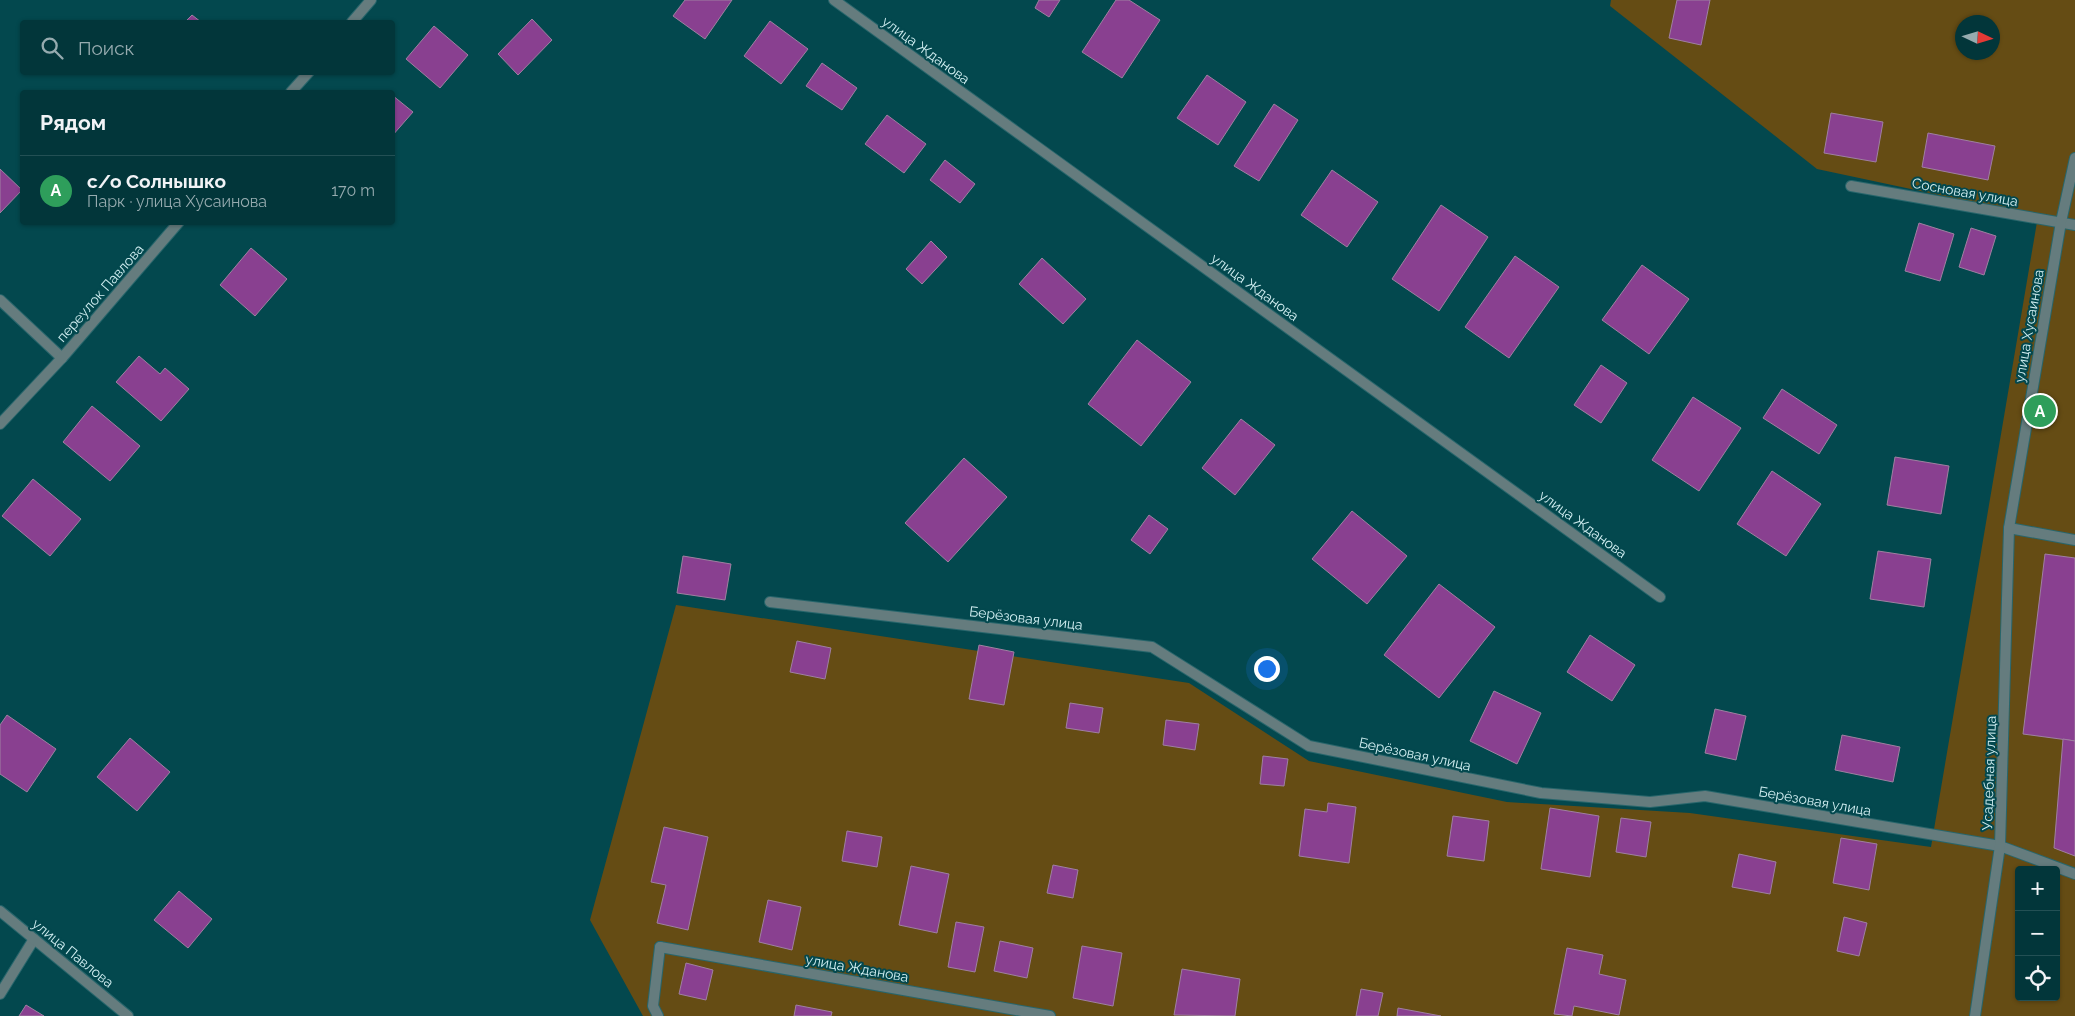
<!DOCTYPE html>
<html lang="ru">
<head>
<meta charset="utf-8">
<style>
  :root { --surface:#02363a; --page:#104145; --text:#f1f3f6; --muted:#96abaf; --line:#235054; --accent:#f59c95 }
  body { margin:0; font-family:Raleway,sans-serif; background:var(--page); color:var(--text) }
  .controls { position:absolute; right:15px; bottom:15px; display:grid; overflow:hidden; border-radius:5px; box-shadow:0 1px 4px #0004 }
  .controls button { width:45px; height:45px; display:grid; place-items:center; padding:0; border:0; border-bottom:1px solid var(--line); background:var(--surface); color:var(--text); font:25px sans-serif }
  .compass { position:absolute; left:1955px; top:15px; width:45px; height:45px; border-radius:50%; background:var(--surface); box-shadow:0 1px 4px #0004; rotate:94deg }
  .you { position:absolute; left:1266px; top:668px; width:18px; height:18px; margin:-12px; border:4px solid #fff; border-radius:50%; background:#1a73e8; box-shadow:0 0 0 8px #1a73e833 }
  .badge { display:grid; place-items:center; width:32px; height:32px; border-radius:50%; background:var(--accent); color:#fff; font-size:16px; font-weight:700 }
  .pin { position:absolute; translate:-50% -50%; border:2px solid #fff; box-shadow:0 1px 5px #0006 }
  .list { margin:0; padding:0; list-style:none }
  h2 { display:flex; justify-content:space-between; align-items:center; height:65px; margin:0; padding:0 20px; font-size:21px }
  h2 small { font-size:16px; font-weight:400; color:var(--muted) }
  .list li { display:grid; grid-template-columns:32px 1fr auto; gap:15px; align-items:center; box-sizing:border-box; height:70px; padding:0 20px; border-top:1px solid var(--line) }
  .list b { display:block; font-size:19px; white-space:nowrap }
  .list p { margin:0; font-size:16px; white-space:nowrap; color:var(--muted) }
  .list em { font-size:16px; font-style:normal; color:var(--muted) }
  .icon { flex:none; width:28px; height:28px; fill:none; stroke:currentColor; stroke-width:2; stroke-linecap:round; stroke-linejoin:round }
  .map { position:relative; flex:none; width:2075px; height:1016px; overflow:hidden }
  .search { position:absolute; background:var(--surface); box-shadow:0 1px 4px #0004; left:20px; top:20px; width:375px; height:55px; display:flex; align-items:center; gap:12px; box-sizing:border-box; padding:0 18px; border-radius:5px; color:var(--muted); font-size:19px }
  .panel { position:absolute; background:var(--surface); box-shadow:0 1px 4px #0004; left:20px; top:90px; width:375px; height:135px; border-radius:5px }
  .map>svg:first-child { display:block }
  .green { fill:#654c14; fill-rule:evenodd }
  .building { fill:#894090; stroke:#9f80a1 }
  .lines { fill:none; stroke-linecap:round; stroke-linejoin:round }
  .service-casing { stroke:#28666c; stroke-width:12 }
  .minor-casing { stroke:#28666c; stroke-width:12 }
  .service { stroke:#657c7e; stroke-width:10 }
  .minor { stroke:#657c7e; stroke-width:10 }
  .labels { text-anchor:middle; stroke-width:4; stroke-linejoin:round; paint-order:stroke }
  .street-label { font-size:14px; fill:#d2eff2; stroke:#03484e }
</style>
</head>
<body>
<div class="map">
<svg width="2075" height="1016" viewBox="0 0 2075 1016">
  <rect width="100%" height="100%" fill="#03484e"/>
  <!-- green -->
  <path class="green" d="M 1611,0 L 2075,0 L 2075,1016 L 643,1016 L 590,920 L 676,605 L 1189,683 L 1309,761 L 1507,802 L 1690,813 L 1931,847 L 2038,216 L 1817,169 L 1610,6 ZM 1962,22 L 1992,22 L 1992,52 L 1962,52 ZM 2019,870 L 2056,870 L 2056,997 L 2019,997 Z"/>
  <!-- building -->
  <g class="building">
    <polygon points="685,0 732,0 705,39 673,16"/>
    <polygon points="1039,0 1060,0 1049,17 1035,8"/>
    <polygon points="1116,0 1129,0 1160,20 1122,78 1082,52"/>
    <polygon points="1677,0 1710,0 1701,45 1669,38"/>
    <polygon points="192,15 201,22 185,22"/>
    <polygon points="532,19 552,40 518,75 498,54"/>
    <polygon points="770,21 808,49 781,84 744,56"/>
    <polygon points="434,26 468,55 440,88 406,59"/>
    <polygon points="822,63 857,88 842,110 806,86"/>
    <polygon points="1207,75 1246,102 1218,145 1177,118"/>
    <polygon points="392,95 413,112 392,136"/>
    <polygon points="1274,104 1298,120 1259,181 1234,166"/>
    <polygon points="1831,113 1883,122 1876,162 1824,153"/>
    <polygon points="887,115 926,144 904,173 865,144"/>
    <polygon points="1928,133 1995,146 1988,180 1922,167"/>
    <polygon points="945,160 975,184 960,203 930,180"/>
    <polygon points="0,169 22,190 0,213"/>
    <polygon points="1332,170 1378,202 1347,247 1301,215"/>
    <polygon points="1441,205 1488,237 1439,311 1392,279"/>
    <polygon points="1919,223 1954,234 1940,281 1905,271"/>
    <polygon points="1971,228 1996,236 1984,275 1959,267"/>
    <polygon points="931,241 947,257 922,284 906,269"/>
    <polygon points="251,248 287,279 255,316 220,285"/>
    <polygon points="1515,256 1559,287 1509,358 1465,327"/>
    <polygon points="1042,258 1086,299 1063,324 1019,284"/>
    <polygon points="1642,265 1689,299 1649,354 1602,320"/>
    <polygon points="1137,340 1191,382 1141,446 1088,404"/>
    <polygon points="139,356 160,374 165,368 189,389 161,421 116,382"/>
    <polygon points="1601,365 1627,383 1601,423 1574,405"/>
    <polygon points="1782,389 1837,425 1819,454 1763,418"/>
    <polygon points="1693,397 1741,428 1699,491 1652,460"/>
    <polygon points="92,406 140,446 110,481 63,442"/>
    <polygon points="1241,419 1275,445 1235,495 1202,468"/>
    <polygon points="1895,457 1949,466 1941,514 1887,505"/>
    <polygon points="964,458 1007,497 948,562 905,523"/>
    <polygon points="1772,471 1821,504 1786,556 1737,524"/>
    <polygon points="33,479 81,519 50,556 2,516"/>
    <polygon points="1352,511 1407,556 1367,604 1312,559"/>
    <polygon points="1149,515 1168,529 1150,554 1131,540"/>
    <polygon points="1878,551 1931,559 1924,607 1870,599"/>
    <polygon points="2045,554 2075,558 2075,741 2023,734"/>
    <polygon points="683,556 731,564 725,600 677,593"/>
    <polygon points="1439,584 1495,627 1439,698 1384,655"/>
    <polygon points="1590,635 1635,665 1612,701 1567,672"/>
    <polygon points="797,641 831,648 825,679 790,672"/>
    <polygon points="979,645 1014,652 1004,705 969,699"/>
    <polygon points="1494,691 1541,713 1517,764 1470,741"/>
    <polygon points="1070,703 1103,708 1099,733 1066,728"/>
    <polygon points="1715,709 1746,716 1736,760 1705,753"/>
    <polygon points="7,715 56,749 27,792 0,774 0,725"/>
    <polygon points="1166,720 1199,724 1195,750 1163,745"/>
    <polygon points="1842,735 1900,747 1893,782 1835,770"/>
    <polygon points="130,738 170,772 137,811 97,777"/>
    <polygon points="2063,739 2075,741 2075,856 2054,848"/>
    <polygon points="1263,756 1288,759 1284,786 1260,784"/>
    <polygon points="1328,803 1356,807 1349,863 1299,856 1305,809 1327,812"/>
    <polygon points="1550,808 1599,816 1590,877 1541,869"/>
    <polygon points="1453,816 1489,821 1484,861 1447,856"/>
    <polygon points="1621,818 1651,822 1646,857 1616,852"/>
    <polygon points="664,827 708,837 688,930 657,923 666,885 651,882"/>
    <polygon points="847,831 882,837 877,867 842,861"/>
    <polygon points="1841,838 1877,844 1869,890 1833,883"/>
    <polygon points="1739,854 1776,862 1770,894 1732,887"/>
    <polygon points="1053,865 1078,870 1073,898 1047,893"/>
    <polygon points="911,866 949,874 937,933 899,925"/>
    <polygon points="179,891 212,919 188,948 154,920"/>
    <polygon points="768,900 801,907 792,950 759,942"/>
    <polygon points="1844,917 1867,923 1859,956 1837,951"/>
    <polygon points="956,922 984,927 975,972 948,967"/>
    <polygon points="1000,941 1033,948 1027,978 994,971"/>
    <polygon points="1082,946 1122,953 1113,1006 1073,998"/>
    <polygon points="1567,948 1603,955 1599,974 1626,980 1619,1015 1574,1006 1572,1016 1554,1014"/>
    <polygon points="686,963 713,970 706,1000 679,994"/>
    <polygon points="1182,969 1240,979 1235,1016 1174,1015"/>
    <polygon points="1361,989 1383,993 1378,1016 1356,1016"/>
    <polygon points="26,1005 44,1016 19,1016"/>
    <polygon points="796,1005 832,1012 831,1016 794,1016"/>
    <polygon points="1398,1008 1441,1016 1397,1016"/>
  </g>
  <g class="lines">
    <defs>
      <g id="service">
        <polyline points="2009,528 2075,540"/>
        <polyline points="0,994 34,939"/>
        <polyline points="658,1016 653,1006 660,947"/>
      </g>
      <g id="minor">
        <polyline points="834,0 1660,597"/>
        <polyline points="352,22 371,0"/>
        <polyline points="291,92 309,72"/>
        <polyline points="1851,186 2075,225"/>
        <polyline points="0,300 62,358"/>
        <polyline points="0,424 62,358 179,222"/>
        <polyline points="770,602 1152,647 1309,746 1541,793 1650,802 1705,796 2000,846 2075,874"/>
        <polyline points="0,911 128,1016"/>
        <polyline points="660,947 1050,1016"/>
        <polyline points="1975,1016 2000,846 2009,528 2061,222 2075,158"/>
      </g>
    </defs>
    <!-- service casing -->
    <use href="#service" class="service-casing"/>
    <!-- minor casing -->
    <use href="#minor" class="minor-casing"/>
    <!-- service -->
    <use href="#service" class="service"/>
    <!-- minor -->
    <use href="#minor" class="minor"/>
  </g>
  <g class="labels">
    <!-- street labels -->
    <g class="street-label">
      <text transform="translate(926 50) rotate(36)" y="5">улица Жданова</text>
      <text transform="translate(1965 192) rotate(10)" y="5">Сосновая улица</text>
      <text transform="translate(1255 287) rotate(36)" y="5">улица Жданова</text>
      <text transform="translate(100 293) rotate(-49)" y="5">переулок Павлова</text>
      <text transform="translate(2029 326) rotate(-80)" y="5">улица Хусаинова</text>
      <text transform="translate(1583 524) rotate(36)" y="5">улица Жданова</text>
      <text transform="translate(1026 618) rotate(7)" y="5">Берёзовая улица</text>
      <text transform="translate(1415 754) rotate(12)" y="5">Берёзовая улица</text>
      <text transform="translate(1989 773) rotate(-88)" y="5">Усадебная улица</text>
      <text transform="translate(1815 801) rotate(10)" y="5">Берёзовая улица</text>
      <text transform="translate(73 953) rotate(39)" y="5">улица Павлова</text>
      <text transform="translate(857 968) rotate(10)" y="5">улица Жданова</text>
    </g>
  </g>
</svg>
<div class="controls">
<button>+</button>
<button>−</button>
<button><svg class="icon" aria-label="locate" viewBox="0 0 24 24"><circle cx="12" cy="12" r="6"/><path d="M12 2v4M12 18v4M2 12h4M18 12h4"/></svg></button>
</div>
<svg class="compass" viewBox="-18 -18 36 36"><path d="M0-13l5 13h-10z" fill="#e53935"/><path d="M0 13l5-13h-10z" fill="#96abaf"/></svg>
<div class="you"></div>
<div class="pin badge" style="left:2040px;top:411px;background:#2e9e5b">A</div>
<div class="search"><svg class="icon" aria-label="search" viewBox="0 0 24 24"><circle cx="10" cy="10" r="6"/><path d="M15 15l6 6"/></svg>Поиск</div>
<section class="panel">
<h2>Рядом<small></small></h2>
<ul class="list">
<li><span class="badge" style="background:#2e9e5b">A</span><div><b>с/о Солнышко</b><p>Парк · улица Хусаинова</p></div><em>170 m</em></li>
</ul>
</section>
</div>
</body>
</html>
